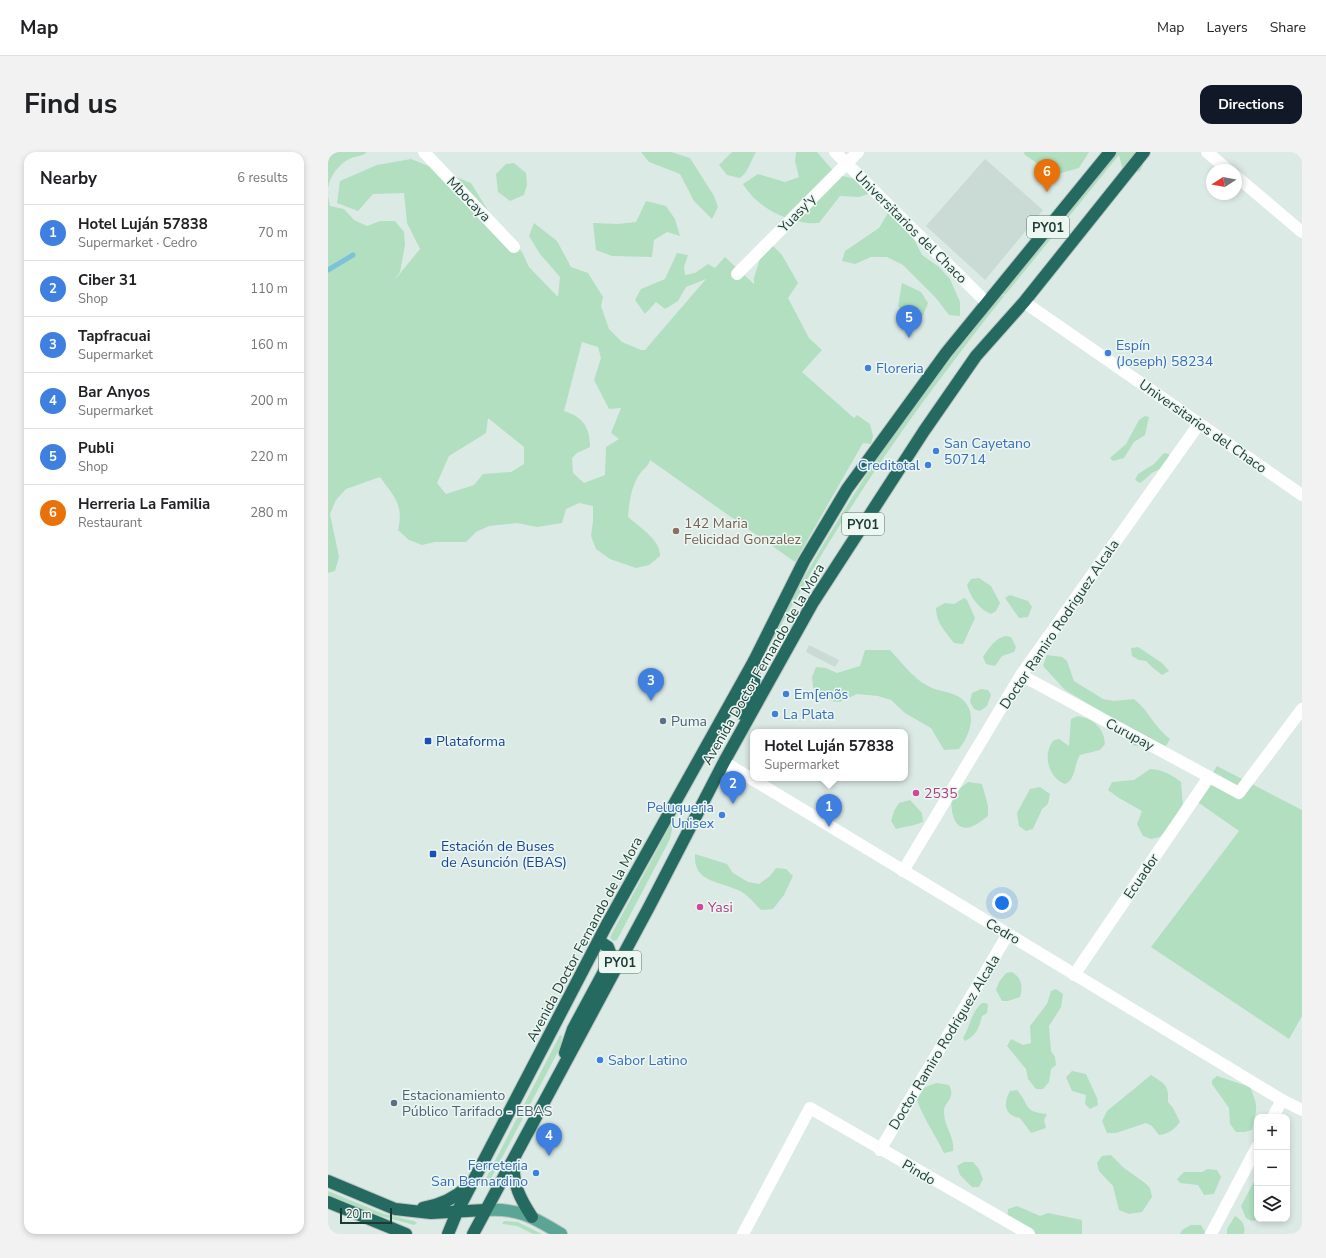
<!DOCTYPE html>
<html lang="en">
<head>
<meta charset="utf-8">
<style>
  :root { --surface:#fff; --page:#f2f2f2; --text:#202124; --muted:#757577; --line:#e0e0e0; --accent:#111827 }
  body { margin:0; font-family:"Nunito Sans",sans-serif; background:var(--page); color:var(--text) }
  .controls { position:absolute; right:12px; bottom:12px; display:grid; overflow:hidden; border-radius:8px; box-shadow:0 2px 6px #0003 }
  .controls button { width:36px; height:36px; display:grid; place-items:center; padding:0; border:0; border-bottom:1px solid var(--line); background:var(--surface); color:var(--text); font:20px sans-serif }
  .compass { position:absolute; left:878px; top:12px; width:36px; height:36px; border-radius:50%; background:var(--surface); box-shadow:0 2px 6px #0003; rotate:259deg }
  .scale { position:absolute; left:12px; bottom:10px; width:52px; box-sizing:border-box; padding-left:4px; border:2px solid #1c3a34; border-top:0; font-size:11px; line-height:14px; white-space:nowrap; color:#1c3a34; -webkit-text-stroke:3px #ecf7f2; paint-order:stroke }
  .you { position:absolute; left:674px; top:751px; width:14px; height:14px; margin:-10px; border:3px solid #fff; border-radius:50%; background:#1a73e8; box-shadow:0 0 0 6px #1a73e833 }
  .badge { display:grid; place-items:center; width:26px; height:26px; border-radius:50%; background:var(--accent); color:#fff; font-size:13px; font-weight:700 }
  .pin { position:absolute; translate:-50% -33px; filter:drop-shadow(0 1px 2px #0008) }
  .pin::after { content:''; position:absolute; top:21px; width:14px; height:12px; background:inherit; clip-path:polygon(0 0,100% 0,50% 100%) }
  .popup { position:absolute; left:422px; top:577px; width:158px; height:52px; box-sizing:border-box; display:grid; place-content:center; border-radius:8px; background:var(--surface); filter:drop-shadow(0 1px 3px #0005); font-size:13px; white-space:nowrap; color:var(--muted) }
  .popup b { font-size:15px; color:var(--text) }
  .popup::after { content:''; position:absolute; left:50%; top:100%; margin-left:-8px; border:8px solid transparent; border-top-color:var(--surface) }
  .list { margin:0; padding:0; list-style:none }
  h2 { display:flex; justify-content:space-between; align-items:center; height:52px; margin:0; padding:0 16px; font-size:17px }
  h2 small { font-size:13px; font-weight:400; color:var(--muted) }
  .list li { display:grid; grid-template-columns:26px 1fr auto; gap:12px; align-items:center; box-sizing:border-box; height:56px; padding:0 16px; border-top:1px solid var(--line) }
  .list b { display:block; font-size:15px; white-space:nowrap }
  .list p { margin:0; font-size:13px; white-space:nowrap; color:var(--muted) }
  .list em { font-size:13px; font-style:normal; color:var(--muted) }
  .icon { flex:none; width:22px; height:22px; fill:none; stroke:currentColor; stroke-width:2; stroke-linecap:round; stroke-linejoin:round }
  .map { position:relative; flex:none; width:974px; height:1082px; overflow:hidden; border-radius:12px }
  header { display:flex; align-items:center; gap:24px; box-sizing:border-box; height:56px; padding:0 20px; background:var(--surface); border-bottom:1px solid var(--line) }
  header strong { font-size:19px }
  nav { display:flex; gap:22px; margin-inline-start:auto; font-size:14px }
  .intro { display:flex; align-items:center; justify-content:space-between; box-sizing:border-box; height:96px; padding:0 24px }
  h1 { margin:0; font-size:28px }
  .button { padding:10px 18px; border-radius:12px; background:var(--accent); color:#fff; font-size:14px; font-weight:700 }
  main { display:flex; gap:24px; padding:0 24px }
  aside { flex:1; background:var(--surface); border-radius:12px; box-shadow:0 2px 6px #0003 }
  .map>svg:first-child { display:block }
  .built { fill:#cadad4 }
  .green { fill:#b1dfc0; fill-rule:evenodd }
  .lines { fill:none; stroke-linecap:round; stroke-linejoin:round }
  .stream { stroke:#7cc3d7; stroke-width:5 }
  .major-casing { stroke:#bbc4c2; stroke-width:14 }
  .highway-casing { stroke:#bbc4c2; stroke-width:14 }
  .minor { stroke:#fff; stroke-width:12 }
  .major { stroke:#5ba597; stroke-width:12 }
  .highway { stroke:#256a60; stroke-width:12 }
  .shop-dot { fill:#3f7fe0; stroke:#ecf7f2; stroke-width:1.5 }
  .education-dot { fill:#8d6e63; stroke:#ecf7f2; stroke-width:1.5 }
  .service-dot { fill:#5c6f8a; stroke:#ecf7f2; stroke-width:1.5 }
  .transit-dot { fill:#1a4fb4; stroke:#ecf7f2; stroke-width:1.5 }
  .hotel-dot { fill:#d1479c; stroke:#ecf7f2; stroke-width:1.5 }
  .labels { text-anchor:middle; stroke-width:3; stroke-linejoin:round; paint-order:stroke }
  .shield { fill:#ecf7f2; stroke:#5a736d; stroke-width:1 }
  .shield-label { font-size:13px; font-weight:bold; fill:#1c3a34 }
  .street-label { font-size:14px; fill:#1c3a34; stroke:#ecf7f2 }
  .shop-label { font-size:14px; fill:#366cbe; stroke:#ecf7f2; text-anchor:start }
  .education-label { font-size:14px; fill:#785e54; stroke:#ecf7f2; text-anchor:start }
  .service-label { font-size:14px; fill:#4e5e75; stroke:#ecf7f2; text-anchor:start }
  .transit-label { font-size:14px; fill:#164399; stroke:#ecf7f2; text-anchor:start }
  .hotel-label { font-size:14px; fill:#b23c85; stroke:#ecf7f2; text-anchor:start }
</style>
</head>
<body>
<header>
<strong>Map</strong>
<nav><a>Map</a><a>Layers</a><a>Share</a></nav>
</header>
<div class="intro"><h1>Find us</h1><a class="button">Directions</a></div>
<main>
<aside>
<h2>Nearby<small>6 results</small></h2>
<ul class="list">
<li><span class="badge" style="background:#3f7fe0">1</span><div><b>Hotel Luján 57838</b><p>Supermarket · Cedro</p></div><em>70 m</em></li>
<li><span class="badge" style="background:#3f7fe0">2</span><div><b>Ciber 31</b><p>Shop</p></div><em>110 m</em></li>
<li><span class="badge" style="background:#3f7fe0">3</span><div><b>Tapfracuai</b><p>Supermarket</p></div><em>160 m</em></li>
<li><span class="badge" style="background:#3f7fe0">4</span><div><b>Bar Anyos</b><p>Supermarket</p></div><em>200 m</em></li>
<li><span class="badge" style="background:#3f7fe0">5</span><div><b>Publi</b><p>Shop</p></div><em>220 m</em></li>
<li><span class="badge" style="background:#e8710a">6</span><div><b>Herreria La Familia</b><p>Restaurant</p></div><em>280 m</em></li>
</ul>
</aside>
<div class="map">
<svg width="974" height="1082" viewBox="0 0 974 1082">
  <rect width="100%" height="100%" fill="#dceae5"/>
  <!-- built -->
  <g class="built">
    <polygon points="657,7 715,58 657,128 598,74"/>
    <polygon points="481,493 511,508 507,515 478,500"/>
  </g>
  <!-- green -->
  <g class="green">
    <path d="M 0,0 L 39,0 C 34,5 27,4 21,7 C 10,13 2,24 0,36 Z"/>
    <polygon points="313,0 343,0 362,6 386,44 390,55 384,67 366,49 352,22 321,10"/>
    <path d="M 404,0 L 428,0 C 422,10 421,19 412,26 L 399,23 L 391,13 Z"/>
    <path d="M 468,0 L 489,0 L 508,22 L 527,27 L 543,41 L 531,45 L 512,44 L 491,71 C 463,73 429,56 415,32 L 430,22 L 457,30 L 471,25 L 467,9 Z"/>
    <polygon points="696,0 761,0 751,16 719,25 716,11 710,12 697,3"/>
    <polygon points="788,0 811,0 815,13 812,19 803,22 794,15 791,3 678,142 673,143"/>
    <path d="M 83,7 L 143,31 L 164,65 L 194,100 L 201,115 L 230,145 L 232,125 L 212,102 L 201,84 L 206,71 L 229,89 L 243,115 L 260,121 L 275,145 L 273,154 L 281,177 L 294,190 L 313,198 L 317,198 L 378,127 L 358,135 L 350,149 L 337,157 L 328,150 L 317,162 L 307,148 L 313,137 L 337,127 L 349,101 L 360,103 L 356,115 L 357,123 L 367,121 L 380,112 L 387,116 L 397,105 L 426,132 L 426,126 L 438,87 L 454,103 L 470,131 L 460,146 L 481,186 L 494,198 L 474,220 L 526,266 L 529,263 L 542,272 L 545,284 L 543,292 L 535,291 L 467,410 L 322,308 C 320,315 315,317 311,323 C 303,335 301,352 300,365 C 311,375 333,388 332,404 L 321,413 L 308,416 L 282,407 L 268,397 L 263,384 L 265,369 L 265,354 L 251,351 L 238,357 L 234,371 L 209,375 L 189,371 L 161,374 L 148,380 L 138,390 L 107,390 L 94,393 L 81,388 L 70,378 C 76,352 66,345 52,325 L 18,337 L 8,348 L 2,362 L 11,405 L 7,419 L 0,421 L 0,44 L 2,54 L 16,57 L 26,68 L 39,74 L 52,69 L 67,69 L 76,80 L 77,93 L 72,120 L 65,130 L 92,97 L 79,71 L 76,41 L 45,42 L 30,59 L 9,51 L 12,29 L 49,13 ZM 254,190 L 270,195 L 273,206 L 266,228 L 281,257 L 293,256 L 283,281 L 291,287 L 278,295 L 277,323 L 256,331 L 245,321 L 244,306 L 249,301 L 262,295 C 262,275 255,265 236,259 ZM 160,266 L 196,295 L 196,312 L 183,320 L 155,322 L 146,333 L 118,342 L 109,331 L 121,304 L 158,281 Z"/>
    <polygon points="186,11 198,21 199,33 196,43 182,49 170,40 168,22 178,12"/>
    <polygon points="318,49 338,54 347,67 352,84 339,80 326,88 324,105 284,104 268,98 265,71 290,72 308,70"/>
    <polygon points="560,61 585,85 594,103 611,115 622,127 632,150 632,164 621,163 608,146 575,113 559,105 543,105 527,112 514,109 517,99 551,76"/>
    <polygon points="574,131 593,140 600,151 595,164 581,168 570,154"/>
    <path d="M 677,143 C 617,218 560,295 510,376 C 484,417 461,460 437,502 L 435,503 L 434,500 C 474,428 515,356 562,288 C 596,238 635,191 673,144 Z"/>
    <polygon points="817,264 821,265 817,283 806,290 796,306 785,309 782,306 798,292 811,268"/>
    <path d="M 836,301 L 841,302 C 842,316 835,315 824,321 C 820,324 817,328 812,331 L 807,328 L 810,322 L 826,312 Z"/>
    <path d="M 651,426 L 663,434 L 672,451 L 668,459 L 663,462 C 652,458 642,445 639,433 L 643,427 Z"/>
    <polygon points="682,443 700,449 704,455 700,465 691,466 677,446"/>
    <path d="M 636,446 L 639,448 L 647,466 L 635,492 L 626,491 C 617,479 608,471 608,456 L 617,451 L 626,452 Z"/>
    <path d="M 678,484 L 683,485 L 688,495 L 686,500 L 674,504 L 667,514 L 658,512 L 655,505 C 661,496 667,486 678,484 Z"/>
    <polygon points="810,495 834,511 841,519 834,523 825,516 818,509 811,508 804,504 803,496"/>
    <path d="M 537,498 L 562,498 C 573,510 585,526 600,534 C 610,540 625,539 634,547 C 650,561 642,583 631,597 L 616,598 L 603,576 L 577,561 L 563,548 L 550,544 L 529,542 L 511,550 L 503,549 L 490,542 L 485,535 L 484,525 L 488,515 L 498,516 L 509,521 L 532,514 Z"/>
    <path d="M 719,503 L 734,505 L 739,509 L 746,529 L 775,547 L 786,549 L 806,547 C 821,559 827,576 842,587 L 838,594 L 824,589 L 814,595 L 805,593 L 776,561 L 737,538 L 715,514 Z"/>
    <polygon points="653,537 660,538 663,543 659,554 652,559 646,557 642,550 644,541"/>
    <path d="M 750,564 C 766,567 776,576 777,592 L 772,598 L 752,603 C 746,612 748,628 737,632 C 720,626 714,601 726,588 L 731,587 L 741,594 L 743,567 Z"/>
    <polygon points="889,614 974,658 974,864 961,887 823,795 911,679 868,649"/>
    <path d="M 822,617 C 835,618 843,622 853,630 L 855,654 L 846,671 L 832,685 L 823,687 L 815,684 L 809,672 L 814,659 L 791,646 L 780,638 L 784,630 L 806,628 Z"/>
    <path d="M 640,630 L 654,632 L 660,654 L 660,664 C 655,668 648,673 643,675 C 624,681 622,654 624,643 Z"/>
    <polygon points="712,635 722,642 720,652 714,657 705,677 698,679 691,674 689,661 702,637"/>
    <path d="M 582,648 L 594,661 L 595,670 C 586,674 578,674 568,677 L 563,669 L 566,659 L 571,651 Z"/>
    <polygon points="343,672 345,673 342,687 289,788 285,789 282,785"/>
    <path d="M 367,702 L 399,712 L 405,721 L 420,730 L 431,732 L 442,724 L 448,716 L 458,717 L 465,724 L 456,743 L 445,757 L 433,758 C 427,752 420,743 412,739 C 392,729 365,731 367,702 Z"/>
    <path d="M 684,820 C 694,826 695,834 692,845 L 680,849 L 674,849 L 668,838 L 671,830 L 678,821 Z"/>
    <polygon points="728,837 735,842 733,855 721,874 723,899 727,905 728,913 723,917 721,930 715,937 708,937 700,927 698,917 679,894 683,887 695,893 703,891 702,874 719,852 723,839"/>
    <path d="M 654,851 L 658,851 L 660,853 L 659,861 L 654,864 C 651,876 649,883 637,889 L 635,886 C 642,875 643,860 654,851 Z"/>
    <polygon points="232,883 234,884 232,896 159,1034 156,1035 155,1032"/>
    <polygon points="744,919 758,922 769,946 770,953 762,957 757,952 758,943 744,939 738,925"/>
    <path d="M 823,923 C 837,932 841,933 840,950 L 845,956 L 852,970 C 846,978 840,982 831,983 L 824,974 L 818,971 L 788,981 L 779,981 L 774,969 L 779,959 Z"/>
    <path d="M 889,924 L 922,935 C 931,957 929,955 924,978 L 917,980 L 908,980 L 902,972 L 901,956 L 884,932 L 884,928 Z"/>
    <path d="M 609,931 L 621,933 C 629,948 614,950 616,962 C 617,976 627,985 625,999 L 616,1001 C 611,989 587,953 589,944 C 591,936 602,933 609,931 Z"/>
    <path d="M 689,938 C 702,953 695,960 719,962 L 716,968 L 718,976 L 703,981 L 692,966 C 676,963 675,952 682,939 Z"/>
    <polygon points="783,1003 796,1016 817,1031 822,1036 824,1045 814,1060 801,1062 791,1058 785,1034 771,1019 769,1011 774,1004"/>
    <polygon points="636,1010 645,1010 651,1017 655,1027 651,1035 644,1035 632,1023 629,1014"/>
    <polygon points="880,1017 889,1018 893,1025 886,1042 876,1043 870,1033 852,1031 849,1027 856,1020 874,1020"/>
    <polygon points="929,1024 929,1067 933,1067 924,1069 918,1066 913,1054"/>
    <polygon points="0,1039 56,1062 86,1069 89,1071 86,1073 53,1064 0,1043"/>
    <polygon points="689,1054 712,1064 720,1061 754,1068 754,1082 695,1082 679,1070 680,1057"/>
    <path d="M 907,1064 C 914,1068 918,1074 916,1082 L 899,1082 L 899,1077 Z"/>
    <polygon points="176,1069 190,1070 214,1082 205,1082 189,1074 174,1072"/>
    <polygon points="863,1073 873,1073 877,1080 876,1082 852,1082 854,1078"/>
  </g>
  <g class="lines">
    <!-- stream -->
    <polyline class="stream" points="0,118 25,103"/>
    <defs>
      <path id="major" d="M 157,1058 C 191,1056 205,1065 233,1082"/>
      <g id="highway">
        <polyline points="414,562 426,533 426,509"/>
        <polyline points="237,901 245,877 280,812 283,803 280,795 271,789"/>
        <path d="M 186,1010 C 184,1032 193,1048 204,1065"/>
        <polyline points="0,1029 67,1057 103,1061 157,1058"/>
        <polyline points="0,1050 78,1082"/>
        <path d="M 95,1056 C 112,1053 126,1047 139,1035"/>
        <polyline points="120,1082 129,1060 278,774 426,509 476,409 519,337 618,201 782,0"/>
        <polyline points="145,1082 321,755 396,610 484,452 596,279 648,204 696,150 816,0"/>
      </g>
    </defs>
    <!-- major casing -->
    <use href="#major" class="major-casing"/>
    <!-- highway casing -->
    <use href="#highway" class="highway-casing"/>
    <!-- minor -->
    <g class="minor">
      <polyline points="96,0 186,95"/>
      <polyline points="507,0 658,150"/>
      <polyline points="879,0 900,18"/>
      <polyline points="908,24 974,80"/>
      <polyline points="409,122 530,0"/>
      <polyline points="696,150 974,343"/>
      <polyline points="693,523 911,641 974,557"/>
      <polyline points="396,610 954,948 974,958"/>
      <polyline points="575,719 693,523 871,272"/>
      <polyline points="746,823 881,625"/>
      <polyline points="945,965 954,948"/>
      <polyline points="552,998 680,782"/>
      <polyline points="415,1082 482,956 701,1082"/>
      <polyline points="883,1082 929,995"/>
    </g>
    <!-- major -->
    <use href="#major" class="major"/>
    <!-- highway -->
    <use href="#highway" class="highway"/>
  </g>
  <!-- markers -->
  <g class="shop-dot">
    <circle cx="780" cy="201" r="4"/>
    <circle cx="540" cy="216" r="4"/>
    <circle cx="608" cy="299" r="4"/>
    <circle cx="600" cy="313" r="4"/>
    <circle cx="458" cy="542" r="4"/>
    <circle cx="447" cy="562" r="4"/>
    <circle cx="394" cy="663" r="4"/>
    <circle cx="272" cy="908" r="4"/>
    <circle cx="208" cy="1021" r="4"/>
  </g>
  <circle class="education-dot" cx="348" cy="379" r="4"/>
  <g class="service-dot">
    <circle cx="335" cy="569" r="4"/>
    <circle cx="66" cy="951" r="4"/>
  </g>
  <g class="transit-dot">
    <rect x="96" y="585" width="8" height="8" rx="2"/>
    <rect x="101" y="698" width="8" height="8" rx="2"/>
  </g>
  <g class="hotel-dot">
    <circle cx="588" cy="641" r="4"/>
    <circle cx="372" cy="755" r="4"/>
  </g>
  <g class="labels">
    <!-- shield labels -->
    <g class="shield">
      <rect x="699" y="64" width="42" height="22" rx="3"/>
      <rect x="514" y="361" width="42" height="22" rx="3"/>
      <rect x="271" y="799" width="42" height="22" rx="3"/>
    </g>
    <g class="shield-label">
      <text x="720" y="80">PY01</text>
      <text x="535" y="377">PY01</text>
      <text x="292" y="815">PY01</text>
    </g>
    <!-- street labels -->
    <g class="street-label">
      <text transform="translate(141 47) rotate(46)" y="5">Mbocaya</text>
      <text transform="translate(469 61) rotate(-46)" y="5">Yuasy'y</text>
      <text transform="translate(583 75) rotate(45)" y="5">Universitarios del Chaco</text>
      <text transform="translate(875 274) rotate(35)" y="5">Universitarios del Chaco</text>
      <text transform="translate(731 472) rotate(-56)" y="5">Doctor Ramiro Rodriguez Alcala</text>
      <text transform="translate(435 512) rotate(-60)" y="5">Avenida Doctor Fernando de la Mora</text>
      <text transform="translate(802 582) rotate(28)" y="5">Curupay</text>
      <text transform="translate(813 724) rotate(-56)" y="5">Ecuador</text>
      <text transform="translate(675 779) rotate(31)" y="5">Cedro</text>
      <text transform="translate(256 787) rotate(-62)" y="5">Avenida Doctor Fernando de la Mora</text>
      <text transform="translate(616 890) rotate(-59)" y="5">Doctor Ramiro Rodriguez Alcala</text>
      <text transform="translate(591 1020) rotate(30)" y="5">Pindo</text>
    </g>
    <!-- shop labels -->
    <g class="shop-label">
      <text x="788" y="198">Espín<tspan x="788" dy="16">(Joseph) 58234</tspan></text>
      <text x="548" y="221">Floreria</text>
      <text x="616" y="296">San Cayetano<tspan x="616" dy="16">50714</tspan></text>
      <text x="592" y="318" text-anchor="end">Creditotal</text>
      <text x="466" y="547">Em[enõs</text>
      <text x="455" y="567">La Plata</text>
      <text x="386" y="660" text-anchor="end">Peluqueria<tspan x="386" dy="16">Unisex</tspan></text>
      <text x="280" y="913">Sabor Latino</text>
      <text x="200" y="1018" text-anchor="end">Ferreteria<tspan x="200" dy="16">San Bernardino</tspan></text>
    </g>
    <!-- education labels -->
    <g class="education-label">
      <text x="356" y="376">142 Maria<tspan x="356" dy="16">Felicidad Gonzalez</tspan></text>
    </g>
    <!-- service labels -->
    <g class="service-label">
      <text x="343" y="574">Puma</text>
      <text x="74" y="948">Estacionamiento<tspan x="74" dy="16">Público Tarifado - EBAS</tspan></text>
    </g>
    <!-- transit labels -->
    <g class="transit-label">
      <text x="108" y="594">Plataforma</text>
      <text x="113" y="699">Estación de Buses<tspan x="113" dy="16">de Asunción (EBAS)</tspan></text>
    </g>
    <!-- hotel labels -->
    <g class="hotel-label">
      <text x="596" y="646">2535</text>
      <text x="380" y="760">Yasi</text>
    </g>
  </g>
</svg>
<div class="controls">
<button>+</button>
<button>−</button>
<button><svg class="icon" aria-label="layers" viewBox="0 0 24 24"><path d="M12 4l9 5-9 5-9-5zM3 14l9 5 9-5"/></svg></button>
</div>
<svg class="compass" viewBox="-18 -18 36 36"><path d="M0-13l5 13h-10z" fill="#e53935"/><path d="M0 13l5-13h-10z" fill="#757577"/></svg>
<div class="scale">20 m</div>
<div class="you"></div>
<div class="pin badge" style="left:501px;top:675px;background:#3f7fe0">1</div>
<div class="popup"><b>Hotel Luján 57838</b>Supermarket</div>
<div class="pin badge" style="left:405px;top:652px;background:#3f7fe0">2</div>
<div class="pin badge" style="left:323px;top:549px;background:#3f7fe0">3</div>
<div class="pin badge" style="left:221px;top:1004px;background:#3f7fe0">4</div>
<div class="pin badge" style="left:581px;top:186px;background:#3f7fe0">5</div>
<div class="pin badge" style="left:719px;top:40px;background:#e8710a">6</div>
</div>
</main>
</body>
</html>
